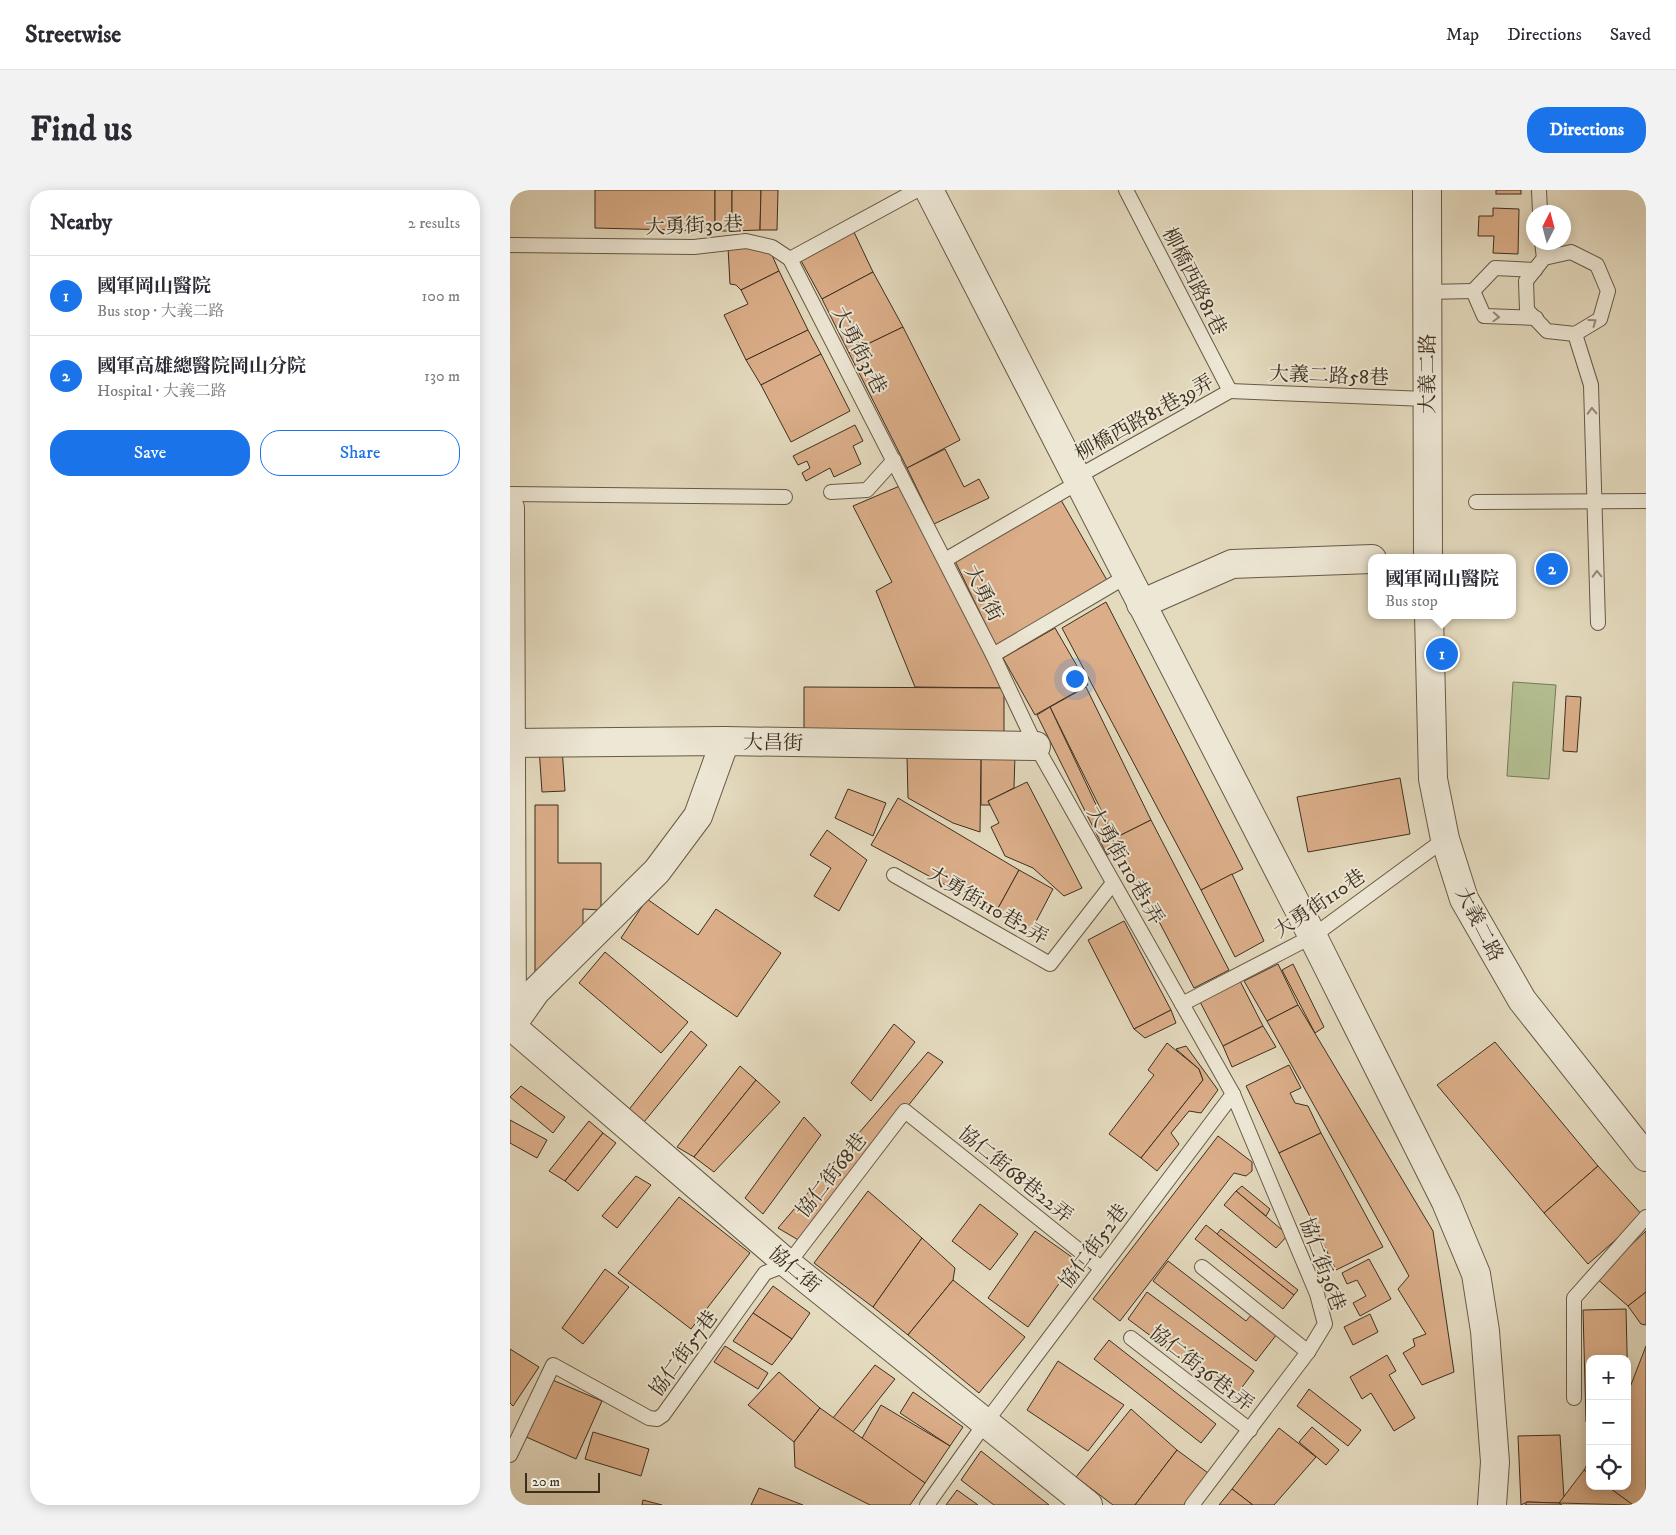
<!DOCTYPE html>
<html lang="en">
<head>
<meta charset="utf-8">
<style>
  :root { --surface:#fff; --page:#f2f2f3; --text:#2b2b33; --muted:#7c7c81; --line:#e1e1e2; --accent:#1a73e8 }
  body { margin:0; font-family:"IM FELL DW Pica","Noto Serif TC",serif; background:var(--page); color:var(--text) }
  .controls { position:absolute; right:15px; bottom:15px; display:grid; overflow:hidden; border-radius:10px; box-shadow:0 2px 12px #0003 }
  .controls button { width:45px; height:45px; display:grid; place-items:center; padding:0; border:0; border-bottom:1px solid var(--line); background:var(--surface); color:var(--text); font:25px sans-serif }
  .compass { position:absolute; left:1016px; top:15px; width:45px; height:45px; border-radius:50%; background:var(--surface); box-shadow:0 2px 12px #0003; rotate:6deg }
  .scale { position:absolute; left:15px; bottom:12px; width:75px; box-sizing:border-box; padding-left:5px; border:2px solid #3d2f1f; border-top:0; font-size:14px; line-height:18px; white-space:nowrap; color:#3d2f1f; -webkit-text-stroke:4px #ede7d5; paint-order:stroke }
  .you { position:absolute; left:564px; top:488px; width:18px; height:18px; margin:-12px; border:4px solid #fff; border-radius:50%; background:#1a73e8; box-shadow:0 0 0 8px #1a73e833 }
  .badge { display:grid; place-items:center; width:32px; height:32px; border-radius:50%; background:var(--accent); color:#fff; font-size:16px; font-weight:700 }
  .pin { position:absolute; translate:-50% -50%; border:2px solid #fff; box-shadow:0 1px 5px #0006 }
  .popup { position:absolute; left:858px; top:364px; width:148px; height:65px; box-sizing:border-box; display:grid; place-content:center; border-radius:10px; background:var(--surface); filter:drop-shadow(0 1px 4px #0005); font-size:16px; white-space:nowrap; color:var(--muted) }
  .popup b { font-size:19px; color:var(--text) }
  .popup::after { content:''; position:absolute; left:50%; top:100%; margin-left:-10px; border:10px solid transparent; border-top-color:var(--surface) }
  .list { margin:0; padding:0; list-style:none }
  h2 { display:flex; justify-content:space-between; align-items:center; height:65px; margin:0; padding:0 20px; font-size:21px }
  h2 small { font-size:16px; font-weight:400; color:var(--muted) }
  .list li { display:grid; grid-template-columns:32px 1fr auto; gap:15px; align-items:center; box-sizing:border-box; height:80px; padding:0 20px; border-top:1px solid var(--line) }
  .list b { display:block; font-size:19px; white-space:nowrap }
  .list p { margin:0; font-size:16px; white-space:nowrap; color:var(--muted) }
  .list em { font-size:16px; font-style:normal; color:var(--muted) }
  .actions { display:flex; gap:10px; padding:15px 20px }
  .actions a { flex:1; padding:11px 0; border:1px solid var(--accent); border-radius:20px; text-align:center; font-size:18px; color:var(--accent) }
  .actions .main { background:var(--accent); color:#fff }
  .icon { flex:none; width:28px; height:28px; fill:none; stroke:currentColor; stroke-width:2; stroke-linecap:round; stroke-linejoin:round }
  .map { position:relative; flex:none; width:1136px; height:1315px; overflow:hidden; border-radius:20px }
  header { display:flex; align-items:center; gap:30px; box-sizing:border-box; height:70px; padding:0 25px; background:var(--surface); border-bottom:1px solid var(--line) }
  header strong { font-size:24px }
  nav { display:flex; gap:28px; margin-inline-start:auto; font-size:18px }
  .intro { display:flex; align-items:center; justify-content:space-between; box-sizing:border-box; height:120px; padding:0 30px }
  h1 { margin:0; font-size:35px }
  .button { padding:12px 22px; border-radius:20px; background:var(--accent); color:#fff; font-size:18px; font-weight:700 }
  main { display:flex; gap:30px; padding:0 30px }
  aside { flex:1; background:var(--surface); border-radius:20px; box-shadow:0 2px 12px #0003 }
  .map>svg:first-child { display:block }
  .green { fill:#b3c092; stroke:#787858 }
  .building { fill:#dbae89; stroke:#3d2f1f }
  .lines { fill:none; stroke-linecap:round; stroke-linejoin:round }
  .service-casing { stroke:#675a47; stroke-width:16 }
  .minor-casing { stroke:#675a47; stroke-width:30 }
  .service { stroke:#ede7d5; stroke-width:14 }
  .minor { stroke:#ede7d5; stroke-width:28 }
  .oneway { stroke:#958b7a }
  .labels { text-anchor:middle; stroke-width:4; stroke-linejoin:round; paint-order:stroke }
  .street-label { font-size:20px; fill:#3d2f1f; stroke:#ede7d5 }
</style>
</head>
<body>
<header>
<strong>Streetwise</strong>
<nav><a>Map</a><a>Directions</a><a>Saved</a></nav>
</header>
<div class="intro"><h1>Find us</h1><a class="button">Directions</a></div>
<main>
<aside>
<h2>Nearby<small>2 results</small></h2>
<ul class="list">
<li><span class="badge">1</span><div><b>國軍岡山醫院</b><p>Bus stop · 大義二路</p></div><em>100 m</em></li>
<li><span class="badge">2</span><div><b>國軍高雄總醫院岡山分院</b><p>Hospital · 大義二路</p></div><em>130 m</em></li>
</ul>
<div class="actions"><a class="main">Save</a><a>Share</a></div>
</aside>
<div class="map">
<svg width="1136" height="1315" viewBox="0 0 1136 1315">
  <rect width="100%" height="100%" fill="#e4dabe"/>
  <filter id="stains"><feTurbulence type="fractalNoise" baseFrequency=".004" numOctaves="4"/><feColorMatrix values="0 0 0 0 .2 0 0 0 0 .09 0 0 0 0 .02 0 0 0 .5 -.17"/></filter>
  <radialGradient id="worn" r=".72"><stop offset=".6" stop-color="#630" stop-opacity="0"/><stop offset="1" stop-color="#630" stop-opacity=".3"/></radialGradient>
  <!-- green -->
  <polygon class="green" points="1003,492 1046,495 1039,589 997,586"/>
  <!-- building -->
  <g class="building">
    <polygon points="85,0 205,0 205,41 85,38"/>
    <rect x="205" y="0" width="17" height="41"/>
    <polygon points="222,0 251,0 250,40 222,41"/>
    <polygon points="251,0 268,0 267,40 250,40"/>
    <rect x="986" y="0" width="25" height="4"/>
    <polygon points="983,18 1009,19 1008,64 983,63 984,46 968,46 969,26 983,26"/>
    <polygon points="343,40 363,82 312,109 289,67"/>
    <polygon points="218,57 252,57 262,65 269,81 231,100 226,95 220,94"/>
    <polygon points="269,81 298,140 236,170 214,125 238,114 231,100"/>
    <polygon points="363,82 393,137 339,163 312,109"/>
    <polygon points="393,137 450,250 397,278 339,163"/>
    <polygon points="298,140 311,164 251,195 236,170"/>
    <polygon points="311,164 340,221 281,252 251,195"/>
    <polygon points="345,235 353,251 343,256 351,274 324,287 320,278 296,291 292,283 300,278 297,271 288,275 283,266"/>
    <polygon points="435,259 454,297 469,289 479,308 424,334 397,278"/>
    <polygon points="392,295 494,498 405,497 366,401 382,392 343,316"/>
    <polygon points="551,310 598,392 486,456 445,371"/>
    <polygon points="596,412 733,679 691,700 552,438"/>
    <polygon points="545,438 578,495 525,525 493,468"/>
    <polygon points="294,497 494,498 494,544 294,544"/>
    <polygon points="576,497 641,630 605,648 540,517"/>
    <polygon points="1056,506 1071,507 1067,562 1053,561"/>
    <polygon points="540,517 607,659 597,665 527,525"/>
    <polygon points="52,557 55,601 32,602 29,558"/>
    <polygon points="471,564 505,565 504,598 478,611 480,615 471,615"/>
    <polygon points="471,564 470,642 443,633 398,608 397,565"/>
    <polygon points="890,588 900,644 798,662 787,607"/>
    <polygon points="517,592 572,698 554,706 523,678 495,666 481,637 489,633 478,611"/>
    <polygon points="338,599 376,613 363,646 325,628"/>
    <polygon points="388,608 509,680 486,722 361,655"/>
    <polygon points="25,615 48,615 48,673 91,673 91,720 73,719 73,750 25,786"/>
    <polygon points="641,630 719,780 684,798 605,648"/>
    <polygon points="317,640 357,670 329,721 304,706 321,678 300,665"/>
    <polygon points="509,680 543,699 521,741 486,722"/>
    <polygon points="722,684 754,751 725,767 691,700"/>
    <polygon points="137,709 188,745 206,719 271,763 227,827 111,748"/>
    <polygon points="614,731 661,820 624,839 578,750"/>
    <polygon points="95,762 178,832 151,863 69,793"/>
    <polygon points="768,774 788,815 757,831 734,791"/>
    <polygon points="783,774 814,837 805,843 772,780"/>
    <polygon points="728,787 753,836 713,856 688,808"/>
    <polygon points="788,815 923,1041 944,1182 912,1195 893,1163 905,1156 903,1149 916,1144 888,1099 899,1086 757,831"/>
    <polygon points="661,820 666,833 635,848 624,839"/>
    <polygon points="384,834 405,852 361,911 341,893"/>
    <polygon points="753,836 766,857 722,877 713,856"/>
    <polygon points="181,841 197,855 134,932 117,922"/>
    <polygon points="985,852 1088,976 1034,1023 927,895"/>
    <polygon points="657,853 689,879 693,890 631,968 599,944 644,885 638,880"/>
    <polygon points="676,856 708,900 691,923 679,921 661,943 669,954 647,981 631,968 693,890 689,879 666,859"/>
    <polygon points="418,862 433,872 290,1051 268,1038"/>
    <polygon points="779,875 791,898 780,903 785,913 798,916 811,943 769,963 736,896"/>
    <polygon points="230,876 246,890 184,967 167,957"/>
    <polygon points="246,890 270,912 204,982 184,967"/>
    <polygon points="11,896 55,927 43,943 0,907"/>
    <polygon points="294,927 311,945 253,1024 235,1008"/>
    <polygon points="0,930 37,950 27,968 0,953"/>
    <polygon points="79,931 93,943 55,991 39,981"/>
    <polygon points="93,943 106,953 68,1001 55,991"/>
    <polygon points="811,943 873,1057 826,1080 769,963"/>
    <polygon points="708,946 742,972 742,981 736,986 724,983 610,1131 583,1109"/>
    <polygon points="1088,976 1133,1026 1078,1074 1034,1023"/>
    <polygon points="126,986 141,995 107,1038 92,1026"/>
    <polygon points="732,996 760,1019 756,1026 726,1001"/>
    <polygon points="358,1001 412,1048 363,1117 304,1073"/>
    <polygon points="726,1001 778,1045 766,1058 714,1015"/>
    <polygon points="169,1007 240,1063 181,1139 108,1083"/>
    <polygon points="470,1014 508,1044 480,1080 442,1051"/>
    <polygon points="696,1035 784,1105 773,1119 685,1049"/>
    <polygon points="711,1039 788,1100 784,1105 707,1044"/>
    <polygon points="525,1041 566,1070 518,1137 478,1108"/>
    <polygon points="1136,1041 1136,1102 1118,1116 1086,1088"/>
    <polygon points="412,1048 445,1078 443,1090 398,1145 363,1117"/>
    <polygon points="859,1069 881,1109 850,1126 843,1113 856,1106 847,1090 837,1094 832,1083"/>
    <polygon points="658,1071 736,1131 742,1124 767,1144 746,1171 643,1091"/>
    <polygon points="95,1079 119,1097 73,1154 52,1138"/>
    <polygon points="443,1090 515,1147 469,1203 398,1145"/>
    <polygon points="263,1096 300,1123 282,1149 243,1123"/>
    <polygon points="637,1102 744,1181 724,1208 618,1129"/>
    <polygon points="1136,1102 1136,1135 1131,1134 1118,1116"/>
    <polygon points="1116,1119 1118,1202 1117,1205 1117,1169 1080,1169 1080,1232 1076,1232 1073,1120"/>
    <polygon points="243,1123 282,1149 262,1175 223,1151"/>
    <polygon points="860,1124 868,1142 843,1155 834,1137"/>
    <polygon points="599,1150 706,1234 691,1253 584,1169"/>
    <polygon points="215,1156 258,1183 248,1199 204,1172"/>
    <polygon points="1136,1156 1136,1310 1133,1315 1123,1315 1097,1296 1117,1296 1117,1205"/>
    <polygon points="0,1159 29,1177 3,1216 0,1213"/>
    <polygon points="877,1165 886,1181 879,1185 905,1228 884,1241 861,1203 852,1209 840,1187"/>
    <polygon points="548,1171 614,1215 578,1261 517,1220"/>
    <polygon points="365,1175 385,1189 342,1243 323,1228"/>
    <polygon points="269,1182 310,1218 284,1252 238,1215"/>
    <polygon points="40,1189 92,1211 66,1269 14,1246"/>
    <polygon points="799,1199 851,1240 838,1256 787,1216"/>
    <polygon points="403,1202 453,1237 440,1256 390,1223"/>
    <polygon points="371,1215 440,1256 415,1293 351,1250"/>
    <polygon points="310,1218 415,1293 400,1315 360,1315 285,1277 284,1252"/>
    <polygon points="621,1219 667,1260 625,1315 603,1315 566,1287"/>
    <polygon points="802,1237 829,1260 816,1275 789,1252"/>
    <polygon points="769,1238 806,1267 764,1315 743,1315 722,1299"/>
    <polygon points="83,1242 139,1259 131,1286 75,1269"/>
    <polygon points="1050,1245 1054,1308 1049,1313 1017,1312 1011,1315 1008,1246"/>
    <polygon points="667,1260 698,1283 674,1315 625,1315"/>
    <polygon points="471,1261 539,1315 484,1315 451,1290"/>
    <polygon points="1080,1270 1080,1284 1074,1280"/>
    <polygon points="1074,1280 1080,1284 1080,1296 1097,1296 1123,1315 1049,1313"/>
    <polygon points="249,1298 293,1315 241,1315"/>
    <polygon points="722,1299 743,1315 709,1315"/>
    <polygon points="447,1300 468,1315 436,1315"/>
    <polygon points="133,1310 152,1315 132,1315"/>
    <polygon points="1017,1312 1049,1313 1052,1315 1015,1315"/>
  </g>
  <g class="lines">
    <defs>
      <g id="service">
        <polyline points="616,0 720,201"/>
        <polyline points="1029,0 1030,22"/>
        <polyline points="1032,52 1034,68 1016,91 1017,120 1037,141 1065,144 1090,129 1098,101 1087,75 1061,62 1034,68"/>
        <polyline points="0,55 184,57 236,51 262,57 280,69 407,0"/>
        <polyline points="280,69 483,465 526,556 723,904 807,1104 815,1134 798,1162 682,1315"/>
        <polyline points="963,101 974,126 1026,128"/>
        <polyline points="963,101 985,78 1025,80"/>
        <polyline points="917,102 963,101"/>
        <polyline points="1065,144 1081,195 1088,433"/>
        <polyline points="720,201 916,209"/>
        <polyline points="567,287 720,201"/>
        <polyline points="321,302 357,300 384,270"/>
        <polyline points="0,304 275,307"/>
        <polyline points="966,312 1136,311"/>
        <polyline points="435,370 569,292"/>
        <polyline points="483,465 617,386"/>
        <polyline points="384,685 540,774 603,693"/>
        <polyline points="672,814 803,746 935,649"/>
        <polyline points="692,1077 798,1162"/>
        <polyline points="621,1148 740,1240"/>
        <polyline points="1064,1208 1064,1108 1136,1027"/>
        <polyline points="0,1265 43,1175 139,1228 147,1229 153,1225 255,1083 278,1074 395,921 591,1078"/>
        <polyline points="417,1315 476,1232 723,904"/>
      </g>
      <g id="minor">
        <polyline points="419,0 802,745 936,1012 966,1084 975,1141 985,1272 982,1315"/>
        <polyline points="917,0 918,368"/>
        <polyline points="0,318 2,835"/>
        <polyline points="631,414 722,374 862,369"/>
        <polyline points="919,425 923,589 935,649 954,709 1012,810 1136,967"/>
        <polyline points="0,553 215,551 526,556"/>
        <polyline points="0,835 278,1074 578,1315"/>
        <polyline points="2,835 26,801 147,681 188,626 215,551"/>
      </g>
    </defs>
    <!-- service casing -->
    <use href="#service" class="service-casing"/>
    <!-- minor casing -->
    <use href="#minor" class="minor-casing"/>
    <!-- service -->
    <use href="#service" class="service"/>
    <!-- minor -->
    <use href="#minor" class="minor"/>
  </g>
  <!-- one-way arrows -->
  <defs><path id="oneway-chevron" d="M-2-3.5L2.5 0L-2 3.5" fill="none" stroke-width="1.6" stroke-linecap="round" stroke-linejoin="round" transform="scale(1.25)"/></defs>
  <g class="oneway">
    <use href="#oneway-chevron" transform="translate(986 127) rotate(3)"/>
    <use href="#oneway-chevron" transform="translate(1083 132) rotate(-36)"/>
    <use href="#oneway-chevron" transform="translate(1082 221) rotate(-92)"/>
    <use href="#oneway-chevron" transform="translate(1087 384) rotate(-91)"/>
  </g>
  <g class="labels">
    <!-- street labels -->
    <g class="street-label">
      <text transform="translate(184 35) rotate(-2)" y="7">大勇街30巷</text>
      <text transform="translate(685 91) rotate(63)" y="7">柳橋西路81巷</text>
      <text transform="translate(350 160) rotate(63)" y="7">大勇街31巷</text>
      <text transform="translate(917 184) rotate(-90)" y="7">大義二路</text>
      <text transform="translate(819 185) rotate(2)" y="7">大義二路58巷</text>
      <text transform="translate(634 227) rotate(-29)" y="7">柳橋西路81巷39弄</text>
      <text transform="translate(474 403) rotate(63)" y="7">大勇街</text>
      <text transform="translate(263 552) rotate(1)" y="7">大昌街</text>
      <text transform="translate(616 675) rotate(60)" y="7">大勇街110巷1弄</text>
      <text transform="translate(809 713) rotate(-34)" y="7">大勇街110巷</text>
      <text transform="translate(478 715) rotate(30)" y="7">大勇街110巷2弄</text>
      <text transform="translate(970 734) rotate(63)" y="7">大義二路</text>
      <text transform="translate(506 984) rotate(39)" y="7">協仁街68巷22弄</text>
      <text transform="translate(321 985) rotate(-52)" y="7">協仁街68巷</text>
      <text transform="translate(583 1056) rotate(-53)" y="7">協仁街52巷</text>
      <text transform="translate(813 1074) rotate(70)" y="7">協仁街36巷</text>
      <text transform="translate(285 1079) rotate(40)" y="7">協仁街</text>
      <text transform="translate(173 1163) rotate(-54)" y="7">協仁街57巷</text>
      <text transform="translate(692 1178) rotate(38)" y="7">協仁街36巷1弄</text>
    </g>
  </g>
  <rect width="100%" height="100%" filter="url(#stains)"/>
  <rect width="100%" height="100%" fill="url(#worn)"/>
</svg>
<div class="controls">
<button>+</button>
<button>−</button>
<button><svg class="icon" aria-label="locate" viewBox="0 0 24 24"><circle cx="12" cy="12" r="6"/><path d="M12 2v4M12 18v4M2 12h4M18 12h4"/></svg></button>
</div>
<svg class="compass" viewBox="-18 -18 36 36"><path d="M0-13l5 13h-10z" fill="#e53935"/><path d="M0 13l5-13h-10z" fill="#7c7c81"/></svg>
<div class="scale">20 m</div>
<div class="you"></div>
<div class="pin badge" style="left:932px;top:464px">1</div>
<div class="popup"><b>國軍岡山醫院</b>Bus stop</div>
<div class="pin badge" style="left:1042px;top:379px">2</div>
</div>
</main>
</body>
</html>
